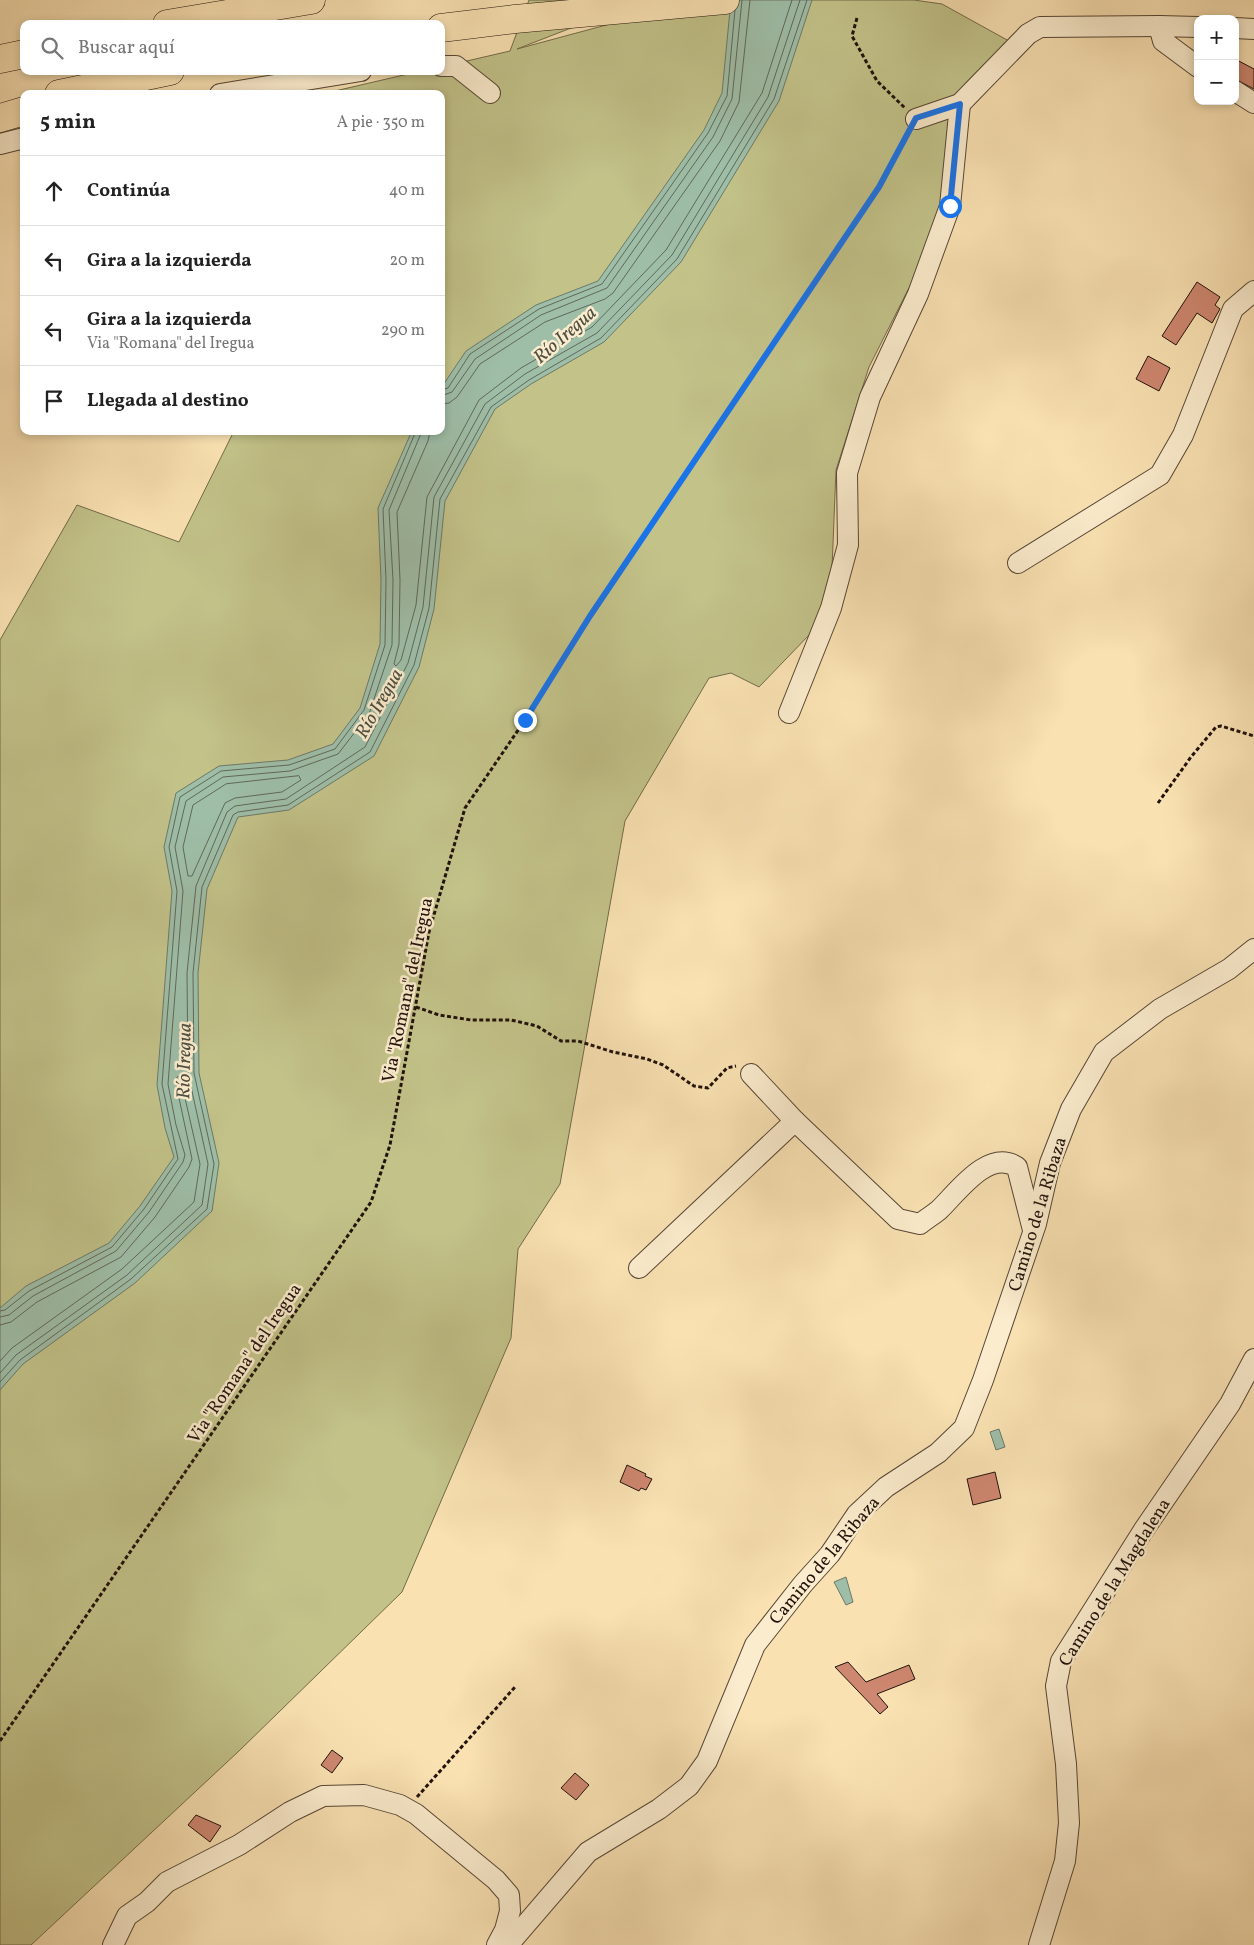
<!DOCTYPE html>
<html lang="es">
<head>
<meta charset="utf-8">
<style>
  :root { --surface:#fff; --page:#f6f6f6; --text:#222; --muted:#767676; --line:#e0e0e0 }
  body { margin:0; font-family:Vollkorn,serif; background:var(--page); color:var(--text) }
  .controls { position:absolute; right:15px; top:15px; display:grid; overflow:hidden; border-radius:10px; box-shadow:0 2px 8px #0003 }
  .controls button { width:45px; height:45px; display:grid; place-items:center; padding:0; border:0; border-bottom:1px solid var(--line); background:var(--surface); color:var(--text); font:25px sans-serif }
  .stop { position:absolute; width:15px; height:15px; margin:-11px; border:4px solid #1a73e8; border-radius:50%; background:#fff }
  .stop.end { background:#1a73e8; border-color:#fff; box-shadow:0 1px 5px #0008 }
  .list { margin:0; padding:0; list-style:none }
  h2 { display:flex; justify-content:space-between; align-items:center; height:65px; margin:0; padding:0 20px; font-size:21px }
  h2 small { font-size:16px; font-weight:400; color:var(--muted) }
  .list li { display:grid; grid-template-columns:32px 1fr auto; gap:15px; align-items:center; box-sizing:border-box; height:70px; padding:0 20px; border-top:1px solid var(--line) }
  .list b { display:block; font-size:19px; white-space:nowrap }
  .list p { margin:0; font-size:16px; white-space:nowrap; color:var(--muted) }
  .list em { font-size:16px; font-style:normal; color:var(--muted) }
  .icon { flex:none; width:28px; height:28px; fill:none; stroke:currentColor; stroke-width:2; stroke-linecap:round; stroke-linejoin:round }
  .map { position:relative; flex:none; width:1254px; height:1945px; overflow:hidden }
  .search { position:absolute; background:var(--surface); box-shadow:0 2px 8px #0003; left:20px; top:20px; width:425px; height:55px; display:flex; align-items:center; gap:12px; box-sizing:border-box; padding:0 18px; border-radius:10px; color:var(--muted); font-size:19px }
  .panel { position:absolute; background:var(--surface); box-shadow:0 2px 8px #0003; left:20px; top:90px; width:425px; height:345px; border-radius:10px }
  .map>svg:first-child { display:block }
  .green { fill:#c2c289; stroke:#726a4a }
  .water { fill:#9ebea8; stroke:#6c7969 }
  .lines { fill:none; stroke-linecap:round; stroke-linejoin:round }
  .shore { stroke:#60685a; stroke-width:1 }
  .building { fill:#ce8770; stroke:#21120b }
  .minor-casing { stroke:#574635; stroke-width:22 }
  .highway-casing { stroke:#21120b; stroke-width:29 }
  .path { stroke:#21120b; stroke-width:3; stroke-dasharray:4 2.5; stroke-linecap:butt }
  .minor { stroke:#fbeccd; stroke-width:20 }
  .highway { stroke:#f9e1b2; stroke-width:28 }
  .route { stroke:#1a73e8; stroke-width:6 }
  .labels { text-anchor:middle; stroke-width:5; stroke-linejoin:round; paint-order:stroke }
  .street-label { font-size:18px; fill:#21120b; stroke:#fbeccd }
  .water-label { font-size:19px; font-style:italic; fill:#4d4e42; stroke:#fbeccd }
</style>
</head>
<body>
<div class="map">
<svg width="1254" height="1945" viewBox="0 0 1254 1945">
  <rect width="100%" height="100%" fill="#f9e1b2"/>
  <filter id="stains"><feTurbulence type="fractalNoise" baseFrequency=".004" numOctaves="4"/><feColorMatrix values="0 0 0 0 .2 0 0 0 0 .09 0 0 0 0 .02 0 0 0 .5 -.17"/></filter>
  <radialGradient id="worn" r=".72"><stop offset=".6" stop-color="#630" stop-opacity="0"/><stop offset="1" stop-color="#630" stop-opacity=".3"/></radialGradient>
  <!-- green -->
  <polygon class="green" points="529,0 643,0 517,49 699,0 914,0 942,4 1018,46 963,95 940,209 917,272 869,367 836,470 832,568 824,599 811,633 759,687 731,673 709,678 625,821 560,1184 518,1249 511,1338 402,1592 240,1750 31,1945 0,1945 0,640 77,505 179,542 234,431 441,431 441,94 322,94 421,71 441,71 441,67 510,51"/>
  <!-- water -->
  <g class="water">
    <polygon points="731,0 812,0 779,101 681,262 604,342 531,384 495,409 445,501 434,609 419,667 374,756 289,810 238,817 207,889 198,973 199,1073 219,1163 212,1211 135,1283 23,1364 0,1390 0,1308 26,1286 109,1243 140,1206 174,1157 165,1128 157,1085 172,891 164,847 176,793 219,766 288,760 333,744 360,708 380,644 381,580 378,508 411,433 412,431 441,431 441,388 466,351 536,305 598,281 704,130 722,93"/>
    <polygon points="999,1429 1005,1447 996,1450 990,1432"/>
    <polygon points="846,1577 853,1602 846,1605 834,1582"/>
  </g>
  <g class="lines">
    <!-- shore -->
    <g class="shore">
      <polyline points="441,390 448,388 470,354 539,309 602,284 708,133 727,96 735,10"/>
      <polyline points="441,396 452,392 475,359 541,315 607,288 713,137 732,99 742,0"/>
      <polyline points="441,404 449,403 457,397 480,364 545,322 605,299 613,293 720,141 739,102 750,0"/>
      <polyline points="430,431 428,441 397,512 400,580 399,644 394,664 396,666 401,660 416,605 427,497 479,400 521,368 592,327 666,250 762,93 792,0"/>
      <polygon points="299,776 301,780 282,792 235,798 225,803 192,876 188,876 183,847 193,805 226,784"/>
      <polyline points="0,1311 5,1310 29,1291 112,1247 144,1209 178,1159 162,1084 177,891 169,847 180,797 221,771 289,765 335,749 364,710 385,645 386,580 383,509 416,431"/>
      <polyline points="0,1317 9,1315 33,1296 116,1251 149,1212 183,1162 185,1155 176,1125 168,1084 183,891 175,847 186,801 223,777 290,771 338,754 369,714 392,645 393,580 389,510 422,431"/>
      <polyline points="0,1325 11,1322 37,1302 121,1257 155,1217 189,1167 192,1159 176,1084 177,1077 180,1076 200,1164 194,1202 122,1269 12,1348 0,1361"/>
      <polyline points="0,1373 16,1355 127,1275 202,1205 208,1164 188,1073 187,973 196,886 227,812 235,806 286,799 365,747 408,663 423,607 434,497 485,404 525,374 597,333 672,255 768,97 800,0"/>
      <polyline points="0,1382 20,1360 131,1279 207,1209 214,1164 194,1073 193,973 202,887 233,815 238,812 288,805 370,752 414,665 429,608 440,499 491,407 529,380 601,338 677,259 774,99 807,0"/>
    </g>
  </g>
  <!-- building -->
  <g class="building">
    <polygon points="1235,59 1254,69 1254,89 1235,79"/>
    <polygon points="1197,282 1220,297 1215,305 1220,309 1212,323 1197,313 1176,345 1162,336"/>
    <polygon points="1148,356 1170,368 1159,391 1136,379"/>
    <polygon points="627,1465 646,1474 645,1476 652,1479 646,1490 641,1488 639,1491 620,1482"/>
    <polygon points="995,1472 1001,1498 973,1505 967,1479"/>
    <polygon points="848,1662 866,1682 909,1665 915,1679 877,1694 888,1707 880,1714 835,1667"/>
    <polygon points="332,1750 343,1758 332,1773 321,1765"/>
    <polygon points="575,1773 589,1785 576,1800 561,1788"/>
    <polygon points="196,1815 221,1826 210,1842 188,1825"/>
  </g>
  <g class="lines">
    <defs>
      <g id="minor">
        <polyline points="1198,27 1159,26 1163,41 1198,67"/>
        <polyline points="1235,28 1254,29"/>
        <polyline points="441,66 456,66 490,93"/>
        <polyline points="1235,91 1254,103"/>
        <polyline points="220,94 361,71"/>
        <polyline points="916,119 960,104 1028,34 1040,27 1159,26"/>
        <polyline points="0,144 24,138"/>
        <polyline points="1018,563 1160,475 1183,435 1233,309 1254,291"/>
        <polyline points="789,713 831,608 848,545 847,473 870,397 918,294 950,206 960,104"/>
        <polyline points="751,1074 795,1121"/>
        <path d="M 639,1268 L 795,1121 L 898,1219 L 920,1224 C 926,1219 933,1215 939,1210 C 957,1193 988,1148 1017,1167 L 1033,1230"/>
        <polyline points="113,1945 127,1916 147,1902 167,1882 239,1845 290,1812 323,1796 364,1795 400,1805 416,1814 496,1880 509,1895 510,1911 505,1930 497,1945"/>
        <polyline points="508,1945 588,1852 659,1809 689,1786 707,1761 755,1645 803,1584 830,1554 857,1514 886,1487 938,1453 964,1428 983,1380 1036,1224 1050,1163 1071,1109 1104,1052 1160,1009 1229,969 1254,949"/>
        <polyline points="1039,1945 1065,1861 1069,1823 1066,1764 1056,1686 1061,1661 1143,1531 1230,1404 1254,1359"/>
      </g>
      <g id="highway">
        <polyline points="167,24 311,0"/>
        <polyline points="441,28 515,19 725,0"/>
        <polyline points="0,59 24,54"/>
        <polyline points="59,94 170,71"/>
        <polyline points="0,118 24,111"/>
      </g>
    </defs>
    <!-- minor casing -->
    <use href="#minor" class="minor-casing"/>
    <!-- highway casing -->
    <use href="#highway" class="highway-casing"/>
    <!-- path -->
    <g class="path">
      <polyline points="857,18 852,36 877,81 905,108"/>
      <polyline points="1158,803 1191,757 1216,727 1221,726 1254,736"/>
      <polyline points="416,1007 439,1015 471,1020 511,1020 537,1026 561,1041 578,1041 613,1052 647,1059 663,1065 694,1086 708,1088 727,1068 736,1066"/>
      <polyline points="0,1741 371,1202 390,1145 429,932 465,808 525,720 590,616 879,187 909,132"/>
      <polyline points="417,1797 515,1687"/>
    </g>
    <!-- minor -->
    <use href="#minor" class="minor"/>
    <!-- highway -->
    <use href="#highway" class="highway"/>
  </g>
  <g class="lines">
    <!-- route -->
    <polyline class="route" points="525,720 590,616 879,187 916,118 960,104 950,206"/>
  </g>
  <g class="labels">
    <!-- street labels -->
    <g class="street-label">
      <text transform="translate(407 990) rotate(-78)" y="6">Via "Romana" del Iregua</text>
      <text transform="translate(1037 1214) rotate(-73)" y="6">Camino de la Ribaza</text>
      <text transform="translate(244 1363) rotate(-56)" y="6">Via "Romana" del Iregua</text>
      <text transform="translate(824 1560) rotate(-50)" y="6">Camino de la Ribaza</text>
      <text transform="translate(1114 1582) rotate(-58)" y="6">Camino de la Magdalena</text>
    </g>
    <!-- water labels -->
    <g class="water-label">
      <text transform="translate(564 334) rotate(-41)" y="7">Río Iregua</text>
      <text transform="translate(378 703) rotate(-60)" y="7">Río Iregua</text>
      <text transform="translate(183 1061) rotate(-89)" y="7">Río Iregua</text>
    </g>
  </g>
  <rect width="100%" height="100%" filter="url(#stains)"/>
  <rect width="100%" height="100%" fill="url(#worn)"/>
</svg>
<div class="controls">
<button>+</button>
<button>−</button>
</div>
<div class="stop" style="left:950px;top:206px"></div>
<div class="stop end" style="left:525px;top:720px"></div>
<div class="search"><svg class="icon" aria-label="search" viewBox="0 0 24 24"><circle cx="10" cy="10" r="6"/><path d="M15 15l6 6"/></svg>Buscar aquí</div>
<section class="panel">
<h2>5 min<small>A pie · 350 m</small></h2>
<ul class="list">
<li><svg class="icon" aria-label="ahead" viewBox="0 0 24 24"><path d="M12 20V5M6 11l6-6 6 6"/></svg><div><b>Continúa</b></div><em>40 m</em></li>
<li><svg class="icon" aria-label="left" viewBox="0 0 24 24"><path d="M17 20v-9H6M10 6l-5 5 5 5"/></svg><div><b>Gira a la izquierda</b></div><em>20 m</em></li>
<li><svg class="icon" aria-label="left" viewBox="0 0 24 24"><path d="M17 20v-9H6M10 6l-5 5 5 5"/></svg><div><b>Gira a la izquierda</b><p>Via &quot;Romana&quot; del Iregua</p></div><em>290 m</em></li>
<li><svg class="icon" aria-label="arrive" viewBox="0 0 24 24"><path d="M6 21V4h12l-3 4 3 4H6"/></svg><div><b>Llegada al destino</b></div></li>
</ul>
</section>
</div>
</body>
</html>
